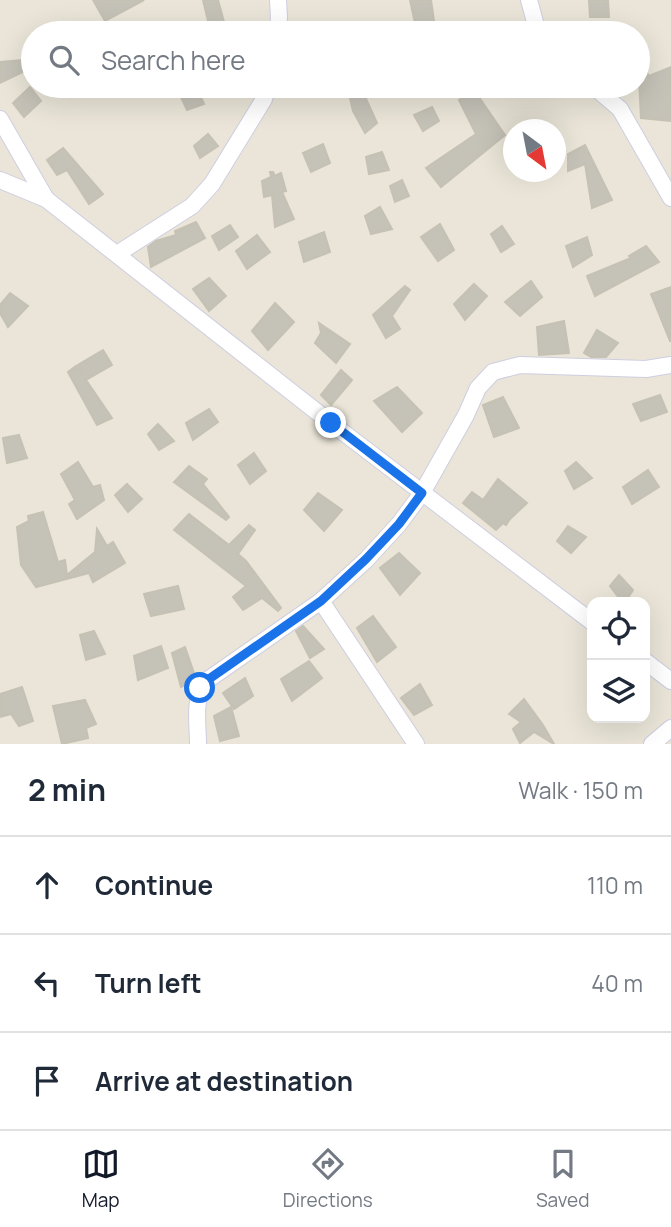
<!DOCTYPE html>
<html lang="en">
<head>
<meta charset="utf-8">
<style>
  :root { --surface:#fff; --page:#f6f6f7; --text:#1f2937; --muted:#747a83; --line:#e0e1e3; --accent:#111827 }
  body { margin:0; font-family:Manrope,sans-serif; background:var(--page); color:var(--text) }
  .controls { position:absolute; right:21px; bottom:21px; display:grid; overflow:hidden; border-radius:14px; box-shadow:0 7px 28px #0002 }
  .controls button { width:63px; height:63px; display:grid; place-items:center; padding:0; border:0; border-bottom:2px solid var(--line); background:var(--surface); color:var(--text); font:35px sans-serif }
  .compass { position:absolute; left:503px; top:119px; width:63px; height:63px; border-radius:50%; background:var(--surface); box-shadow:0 7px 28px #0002; rotate:148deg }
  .stop { position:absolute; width:21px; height:21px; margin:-16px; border:5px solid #1a73e8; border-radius:50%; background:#fff }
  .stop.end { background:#1a73e8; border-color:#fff; box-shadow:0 2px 7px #0008 }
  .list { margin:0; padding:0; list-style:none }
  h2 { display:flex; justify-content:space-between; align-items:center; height:91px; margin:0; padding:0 28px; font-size:30px }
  h2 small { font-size:23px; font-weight:400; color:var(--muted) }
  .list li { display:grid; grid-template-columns:46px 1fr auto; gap:21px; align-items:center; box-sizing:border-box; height:98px; padding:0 28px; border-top:2px solid var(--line) }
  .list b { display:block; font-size:26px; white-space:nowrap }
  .list em { font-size:23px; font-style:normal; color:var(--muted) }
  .icon { flex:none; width:38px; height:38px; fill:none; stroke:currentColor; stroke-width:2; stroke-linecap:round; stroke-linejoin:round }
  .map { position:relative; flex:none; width:671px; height:744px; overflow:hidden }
  .search { position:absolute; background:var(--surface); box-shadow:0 7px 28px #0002; left:21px; right:21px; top:21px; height:77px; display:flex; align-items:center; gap:18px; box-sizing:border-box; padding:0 24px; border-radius:38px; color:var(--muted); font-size:26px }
  .sheet { height:385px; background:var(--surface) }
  nav { display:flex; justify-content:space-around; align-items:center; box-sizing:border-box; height:98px; border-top:2px solid var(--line); background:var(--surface); font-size:19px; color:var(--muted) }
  nav a { display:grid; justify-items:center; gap:4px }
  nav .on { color:var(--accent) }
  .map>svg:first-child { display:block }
  .building { fill:#c5c2b8; stroke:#c5c1b3; stroke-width:2 }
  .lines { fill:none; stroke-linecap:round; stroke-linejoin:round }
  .street-casing { stroke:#cecee1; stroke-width:18 }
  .street { stroke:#fff; stroke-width:16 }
  .route { stroke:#1a73e8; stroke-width:9 }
</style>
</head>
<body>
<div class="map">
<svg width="671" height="744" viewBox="0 0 671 744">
  <rect width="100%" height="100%" fill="#eae5d8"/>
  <!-- building -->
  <g class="building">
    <polygon points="93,0 144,0 105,21"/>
    <polygon points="203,0 218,0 227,33 211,33"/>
    <polygon points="410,0 431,0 435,28 417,32"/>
    <polygon points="589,0 608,0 609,17 590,17"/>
    <polygon points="33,59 33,67 0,83 0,62"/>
    <polygon points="638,60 649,76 671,67 671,121 641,118"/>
    <polygon points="30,87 41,101 24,117 13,103"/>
    <polygon points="196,87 204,104 187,110 180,95"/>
    <polygon points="362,90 377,123 365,133 353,111 350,98"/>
    <polygon points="474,90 505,135 441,187 426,168 476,134 459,100"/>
    <polygon points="432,107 439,121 423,131 414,115"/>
    <polygon points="208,134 218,146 200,158 194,146"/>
    <polygon points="323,144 330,163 311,172 303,153"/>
    <polygon points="585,145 612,200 592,208 585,164 568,171 568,154"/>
    <polygon points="63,148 103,194 89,204 67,170 57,175 47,160"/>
    <polygon points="382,152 389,170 369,174 366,157"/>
    <polygon points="270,172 273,172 275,176 281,173 286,191 282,192 294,219 275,227 272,195 264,197 262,181 271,177"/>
    <polygon points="402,180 409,196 395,202 390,186"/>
    <polygon points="380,207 392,229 371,234 365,216"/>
    <polygon points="196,222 205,238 151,267 148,247 156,241 176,235 175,231"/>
    <polygon points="440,224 454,250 438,261 421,237"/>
    <polygon points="230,225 238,237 219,250 212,236"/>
    <polygon points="502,226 514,244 501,252 491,234"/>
    <polygon points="324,232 330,252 304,262 299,242"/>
    <polygon points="257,235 270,252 247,269 236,251"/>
    <polygon points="587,237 592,255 573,267 566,246"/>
    <polygon points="646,246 659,262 595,296 587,276 631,258 629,256"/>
    <polygon points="209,278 226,296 209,311 193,289"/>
    <polygon points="531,281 542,297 520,316 505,302"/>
    <polygon points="474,284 487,296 465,320 454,304"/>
    <polygon points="405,286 410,290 392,316 400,329 386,338 373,315"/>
    <polygon points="671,287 671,341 670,341 651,294"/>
    <polygon points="10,293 28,306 8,327 0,313 0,305"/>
    <polygon points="275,303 294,322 268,350 252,331"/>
    <polygon points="564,321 569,353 539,355 537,327"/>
    <polygon points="319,323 350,344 336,363 315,343 321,333"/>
    <polygon points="597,330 618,343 606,357 591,357 584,353"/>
    <polygon points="103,350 112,365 86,380 112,418 97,425 68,372 76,366 82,374 78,365"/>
    <polygon points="341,370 352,380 331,405 321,395"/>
    <polygon points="397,387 422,413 402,432 374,401"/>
    <polygon points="660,395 667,412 641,421 633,404"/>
    <polygon points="503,397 519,428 494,437 483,405"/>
    <polygon points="209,409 218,422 193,440 186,423"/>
    <polygon points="158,424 174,441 159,450 148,434"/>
    <polygon points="19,435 27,458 7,463 3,438"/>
    <polygon points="254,453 266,471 250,484 238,465"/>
    <polygon points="78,462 93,487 100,485 104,500 77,519 69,504 75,500 61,474"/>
    <polygon points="576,462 592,478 574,489 565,471"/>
    <polygon points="189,466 207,479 203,484 229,517 226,520 174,482"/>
    <polygon points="648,470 659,487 632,504 623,487"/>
    <polygon points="498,479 527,503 510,519 506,525 503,523 496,530 463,503 472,492 483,500"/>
    <polygon points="127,484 142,499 128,512 115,495"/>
    <polygon points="318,493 342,510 324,531 304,510"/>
    <polygon points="43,512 58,562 65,560 67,575 95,552 97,529 107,546 113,542 125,563 93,582 89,573 36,587 21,565 17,527 29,521 28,516"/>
    <polygon points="189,514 229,545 249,525 255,530 238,554 246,561 281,608 278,611 262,598 243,610 233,597 246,586 174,530"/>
    <polygon points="568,526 586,537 571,553 557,541"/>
    <polygon points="399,553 420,573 400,595 380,568"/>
    <polygon points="619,575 633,590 625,602 622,602 610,586"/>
    <polygon points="178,586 184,609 151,616 144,594"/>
    <polygon points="373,616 396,647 377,662 357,628"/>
    <polygon points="303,626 324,649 310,658 296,631"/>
    <polygon points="94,631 105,654 86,660 80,635"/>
    <polygon points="161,646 168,668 138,680 134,656"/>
    <polygon points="185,647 196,679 181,687 172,653"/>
    <polygon points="309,661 322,678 292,701 281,679"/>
    <polygon points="245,678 253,696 234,709 223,693"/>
    <polygon points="420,684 432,705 414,715 401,698"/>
    <polygon points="22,687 33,721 19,726 11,714 0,717 0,694"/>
    <polygon points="524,699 543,725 554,744 534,732 520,743 513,729 521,722 509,714"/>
    <polygon points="85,700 96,724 86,728 88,738 62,744 53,706"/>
    <polygon points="231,707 239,736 220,741 214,716"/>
  </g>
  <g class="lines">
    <defs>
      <g id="street">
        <polyline points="529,0 538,33"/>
        <polyline points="277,33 279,18 278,0"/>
        <polyline points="593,86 620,109 671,198"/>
        <polyline points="0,119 46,199"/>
        <polyline points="0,180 46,199 331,423 592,622"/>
        <polyline points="117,254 192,206 212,184 264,99 268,86"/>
        <polyline points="321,601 416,744"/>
        <polyline points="645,661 671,681"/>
        <path d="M 198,744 C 198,721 192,697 209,679 L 321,601 L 366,560 L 399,524 L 422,493 L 466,415 L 478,388 L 493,372 L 520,365 L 646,369 L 671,365"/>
        <polyline points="652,744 671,728"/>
      </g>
    </defs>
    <!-- street casing -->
    <use href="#street" class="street-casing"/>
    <!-- street -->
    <use href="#street" class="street"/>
  </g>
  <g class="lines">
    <!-- route -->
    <polyline class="route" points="200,688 209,679 321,601 366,559 399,524 422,493 331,423"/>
  </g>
</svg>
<div class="controls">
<button><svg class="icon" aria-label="locate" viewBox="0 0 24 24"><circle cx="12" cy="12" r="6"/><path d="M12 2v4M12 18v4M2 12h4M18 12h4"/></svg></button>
<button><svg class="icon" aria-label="layers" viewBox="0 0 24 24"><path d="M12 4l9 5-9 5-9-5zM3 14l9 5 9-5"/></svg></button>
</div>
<svg class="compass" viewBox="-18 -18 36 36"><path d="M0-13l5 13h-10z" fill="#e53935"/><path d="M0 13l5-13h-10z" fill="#747a83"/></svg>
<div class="stop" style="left:200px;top:688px"></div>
<div class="stop end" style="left:331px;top:423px"></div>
<div class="search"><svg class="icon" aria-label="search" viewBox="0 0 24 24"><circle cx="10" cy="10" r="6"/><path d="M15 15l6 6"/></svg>Search here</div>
</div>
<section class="sheet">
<h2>2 min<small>Walk · 150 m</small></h2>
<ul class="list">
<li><svg class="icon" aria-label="ahead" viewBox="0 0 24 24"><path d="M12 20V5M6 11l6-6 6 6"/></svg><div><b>Continue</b></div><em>110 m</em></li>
<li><svg class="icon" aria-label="left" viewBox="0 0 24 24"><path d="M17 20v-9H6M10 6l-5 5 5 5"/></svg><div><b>Turn left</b></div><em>40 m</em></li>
<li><svg class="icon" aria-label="arrive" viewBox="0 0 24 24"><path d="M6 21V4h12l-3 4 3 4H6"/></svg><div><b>Arrive at destination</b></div></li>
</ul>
</section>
<nav>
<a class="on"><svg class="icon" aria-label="map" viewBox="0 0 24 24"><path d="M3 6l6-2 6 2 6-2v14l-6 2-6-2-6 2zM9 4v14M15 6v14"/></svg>Map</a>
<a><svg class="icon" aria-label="directions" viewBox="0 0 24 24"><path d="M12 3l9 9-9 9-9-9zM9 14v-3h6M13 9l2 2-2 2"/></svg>Directions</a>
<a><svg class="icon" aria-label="saved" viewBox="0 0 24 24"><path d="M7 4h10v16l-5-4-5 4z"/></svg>Saved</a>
</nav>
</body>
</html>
